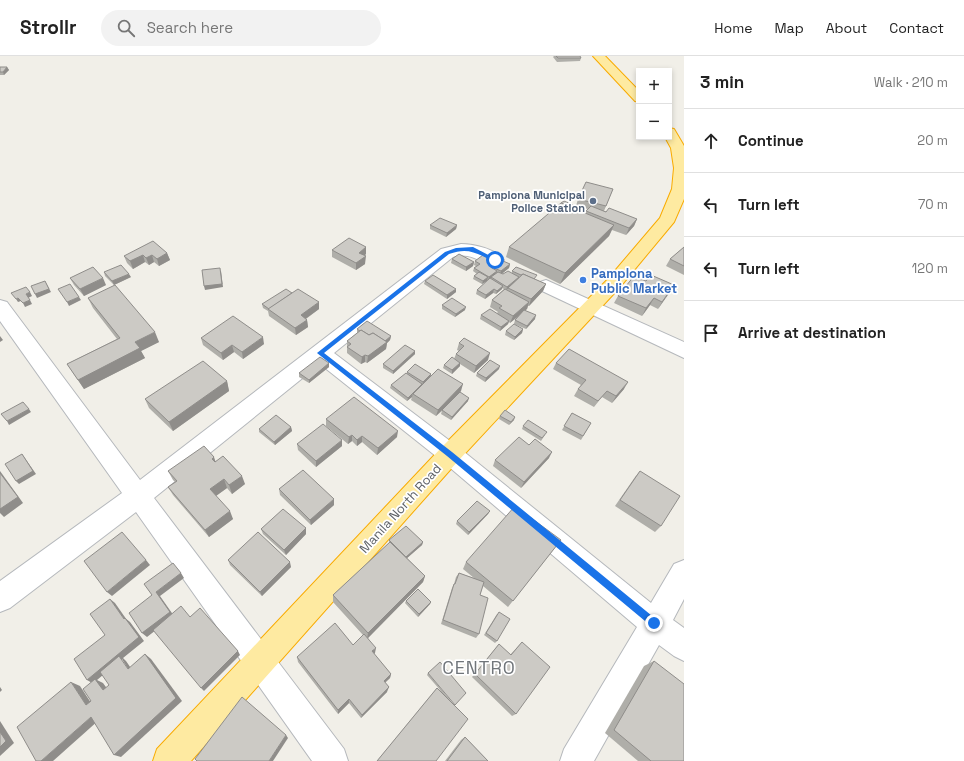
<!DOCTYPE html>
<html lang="en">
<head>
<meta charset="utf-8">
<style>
  :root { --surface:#fff; --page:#f2f2f2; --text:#222; --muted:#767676; --line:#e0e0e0 }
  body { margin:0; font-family:"Space Grotesk",sans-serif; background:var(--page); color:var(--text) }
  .controls { position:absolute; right:12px; top:12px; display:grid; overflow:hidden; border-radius:0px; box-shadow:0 2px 6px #0003 }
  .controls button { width:36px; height:36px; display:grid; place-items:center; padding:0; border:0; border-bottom:1px solid var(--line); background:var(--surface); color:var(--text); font:20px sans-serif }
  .stop { position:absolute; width:12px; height:12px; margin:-9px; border:3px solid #1a73e8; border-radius:50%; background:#fff }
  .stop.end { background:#1a73e8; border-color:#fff; box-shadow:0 1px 4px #0008 }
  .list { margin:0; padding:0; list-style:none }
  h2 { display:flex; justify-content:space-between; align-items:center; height:52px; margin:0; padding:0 16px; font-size:17px }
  h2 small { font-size:13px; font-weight:400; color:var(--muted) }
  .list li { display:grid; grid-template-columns:26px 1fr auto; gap:12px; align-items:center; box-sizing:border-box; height:64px; padding:0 16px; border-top:1px solid var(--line) }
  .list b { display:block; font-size:15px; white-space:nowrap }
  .list em { font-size:13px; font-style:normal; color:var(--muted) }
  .icon { flex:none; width:22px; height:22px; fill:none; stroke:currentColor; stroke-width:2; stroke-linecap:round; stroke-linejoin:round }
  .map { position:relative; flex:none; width:684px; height:705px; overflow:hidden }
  header { display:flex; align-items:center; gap:24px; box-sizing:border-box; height:56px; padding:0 20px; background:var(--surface); border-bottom:1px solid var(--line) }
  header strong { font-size:19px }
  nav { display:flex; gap:22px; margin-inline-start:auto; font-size:14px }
  .search { width:280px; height:36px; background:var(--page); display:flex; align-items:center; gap:10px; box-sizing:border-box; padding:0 14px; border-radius:22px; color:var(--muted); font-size:15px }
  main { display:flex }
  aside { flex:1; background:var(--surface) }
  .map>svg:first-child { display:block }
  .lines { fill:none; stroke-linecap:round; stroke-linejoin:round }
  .minor-casing { stroke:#b5b8bc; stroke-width:2 }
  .trunk-casing { stroke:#f9ab00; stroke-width:2 }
  .minor { fill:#fff; fill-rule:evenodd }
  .trunk { fill:#feeaa1; fill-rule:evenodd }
  .wall { fill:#afaea9 }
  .shaded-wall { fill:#8f8d8a }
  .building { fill:#cccac5; stroke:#8f8d8a }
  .route { fill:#1a73e8 }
  .service-dot { fill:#5c6f8a; stroke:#fff; stroke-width:1.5 }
  .shop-dot { fill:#3f7fe0; stroke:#fff; stroke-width:1.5 }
  .labels { text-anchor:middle; stroke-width:3.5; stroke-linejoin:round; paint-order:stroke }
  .far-service-label { font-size:11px; font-weight:bold; fill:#4e5e75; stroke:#fff; text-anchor:end }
  .shop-label { font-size:13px; font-weight:bold; fill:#366cbe; stroke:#fff; text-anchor:start }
  .street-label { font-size:13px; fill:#5f6368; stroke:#fff }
  .near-quarter-label { font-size:18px; letter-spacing:1px; fill:#70757a; stroke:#fff }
</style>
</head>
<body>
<header>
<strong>Strollr</strong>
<div class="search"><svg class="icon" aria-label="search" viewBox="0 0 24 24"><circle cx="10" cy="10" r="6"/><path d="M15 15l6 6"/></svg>Search here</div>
<nav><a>Home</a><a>Map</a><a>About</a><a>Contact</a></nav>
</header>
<main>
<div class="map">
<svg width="684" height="705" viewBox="0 0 684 705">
  <rect width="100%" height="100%" fill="#f1efe8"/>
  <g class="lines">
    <defs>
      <g id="minor">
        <path d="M 461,188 C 474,188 496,193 504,204 L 501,208 C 483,213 475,194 453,201 L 334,297 L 458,391 L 651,547 L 674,508 L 684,504 L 684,543 L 673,564 L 684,572 L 684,605 L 674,600 L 659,589 L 594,705 L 560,705 L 564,693 L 637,571 L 442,405 L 320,308 L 154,442 L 344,693 L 348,705 L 312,705 L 136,456 L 10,552 L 0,556 L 0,525 L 122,437 L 0,265 L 0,244 L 7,246 L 140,424 L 441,193 Z"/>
        <polygon points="546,224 684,286 684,302 540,234 537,230 540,226"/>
      </g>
      <g id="trunk">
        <polygon points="593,0 605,0 639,35 639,46 635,45"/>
        <polygon points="669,72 674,73 684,90 684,143 674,166 620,231 458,405 191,705 153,705 157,693 442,391 608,223 660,162 672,133 674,112 671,92 665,81 669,81"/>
      </g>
    </defs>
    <!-- minor casing -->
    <use href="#minor" class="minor-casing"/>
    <!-- trunk casing -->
    <use href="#trunk" class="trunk-casing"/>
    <!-- minor -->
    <use href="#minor" class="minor"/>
    <!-- trunk -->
    <use href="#trunk" class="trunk"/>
  </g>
  <!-- wall -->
  <g class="wall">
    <polygon points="554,0 556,0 581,2 580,5 557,6 553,1"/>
    <polygon points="0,11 7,11 9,14 4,19 0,19"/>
    <polygon points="613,133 604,155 637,163 634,170 626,179 612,174 609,180 560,228 506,201 509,191 573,149 572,151 585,157 588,153 576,150 578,143"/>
    <polygon points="430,169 457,169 456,173 446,181 430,173"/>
    <polygon points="366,191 366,198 364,200 365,208 356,214 332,201 332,194"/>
    <polygon points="684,191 684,219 666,210 670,203"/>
    <polygon points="167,197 170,204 159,210 154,206 149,209 145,206 133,213 127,207 124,200"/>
    <polygon points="452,203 474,206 473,210 466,215 451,207"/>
    <polygon points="475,205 497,208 497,210 510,208 509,212 502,218 503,218 512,217 512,215 535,223 546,228 543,235 529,250 528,250 527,253 525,254 535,263 526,273 514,268 515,264 517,261 510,267 509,266 508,268 500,275 480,263 481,259 497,257 498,256 490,251 492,244 504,233 502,232 502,233 496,238 493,237 485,243 476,238 477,234 488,224 487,224 487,225 482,228 473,223 474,220 477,218 473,215 474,212 476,210 474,209"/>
    <polygon points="104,216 131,221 114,229 105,220"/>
    <polygon points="70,222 106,229 84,240 74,229"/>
    <polygon points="425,225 456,233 456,236 447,243 424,228"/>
    <polygon points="646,225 674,229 658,253 650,249 642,260 614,247 618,240"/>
    <polygon points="292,237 319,253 306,263 307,264 308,271 296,279 269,260 268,255 263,252 262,248"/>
    <polygon points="88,242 159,286 141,295 145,302 84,333 67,308 117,283 93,252"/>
    <polygon points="442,249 465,254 455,261 442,253"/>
    <polygon points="357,273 391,280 390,284 387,287 386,293 367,307 365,306 361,308 347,297 347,285 357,277"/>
    <polygon points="523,273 522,277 514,284 505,279 506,275"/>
    <polygon points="201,282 264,288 243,303 234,296 223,304 203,289"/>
    <polygon points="459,287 488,304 474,317 460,308 460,310 452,318 443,312 444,309 454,303 456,298 459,295 457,294"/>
    <polygon points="415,295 415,298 393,318 383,312 383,308"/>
    <polygon points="329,307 329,311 309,327 299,321 299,317"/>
    <polygon points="556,307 624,333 612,347 602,341 594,351 574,340 578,333 581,329 553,313"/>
    <polygon points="499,313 485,326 476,320 477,317"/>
    <polygon points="407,316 431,318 431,320 461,335 460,336 468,345 451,364 441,358 442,355 436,360 411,344 412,341 407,345 390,332 391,329 407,317"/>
    <polygon points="227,325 229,335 173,375 149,352 145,343"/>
    <polygon points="572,357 591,367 581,384 562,374"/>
    <polygon points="500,360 514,364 509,369 499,363"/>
    <polygon points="326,363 397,381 377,399 362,386 357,390 352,385 348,388 326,370"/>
    <polygon points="523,370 545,379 541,385 522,373"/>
    <polygon points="291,371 292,375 275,389 259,376 259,373"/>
    <polygon points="297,388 342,390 316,411 298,394"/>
    <polygon points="549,402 521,432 493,410 495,404"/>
    <polygon points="216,405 245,428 232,438 227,432 216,440 233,463 209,481 173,439 168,431 175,426 173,424 168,415"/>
    <polygon points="640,415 661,470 655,476 615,450 635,421"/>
    <polygon points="279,433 334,449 311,469 280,439"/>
    <polygon points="490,455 488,458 468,479 456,468 457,465"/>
    <polygon points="261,473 306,478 286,499 263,478"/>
    <polygon points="389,484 423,486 422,489 407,502 425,520 423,526 368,582 375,597 374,598 391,618 390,622 385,627 387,636 361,662 349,647 338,658 298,606 297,601 353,589 363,579 333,546 333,539 389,487"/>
    <polygon points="561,484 508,551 483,530 480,539 479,578 476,582 441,568 452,532 454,528 456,521 459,517 474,522 463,513 466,506"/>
    <polygon points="228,504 291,511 262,540 230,509"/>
    <polygon points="406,545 431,546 430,548 418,561 405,547"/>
    <polygon points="497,558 497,585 495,587 484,579"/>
    <polygon points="522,586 516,658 512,660 472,621 499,588 510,599"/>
    <polygon points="654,605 684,705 638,705 605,677 644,610"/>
    <polygon points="428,617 455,650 436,705 377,705 437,632 441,635 427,619"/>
    <polygon points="465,681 488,705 445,705 461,684"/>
  </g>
  <!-- shaded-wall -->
  <g class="shaded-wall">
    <polygon points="7,11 9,14 4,19 3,16"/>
    <polygon points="637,163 634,170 626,179 629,172"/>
    <polygon points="457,169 456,173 446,181 447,177"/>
    <polygon points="614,169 609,180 560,228 565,217"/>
    <polygon points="366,191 366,198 359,204 359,197"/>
    <polygon points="167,197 170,204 159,210 157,203"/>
    <polygon points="143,199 145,206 133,213 130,205"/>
    <polygon points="152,199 154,206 149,209 146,202"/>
    <polygon points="366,200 365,208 356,214 356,207"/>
    <polygon points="474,206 473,210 466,215 466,211"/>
    <polygon points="510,208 509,212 500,219 501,215"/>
    <polygon points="221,215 223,231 205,234 204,230"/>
    <polygon points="497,215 496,219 488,224 489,221"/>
    <polygon points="129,218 131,221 114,229 112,225"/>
    <polygon points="488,221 487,225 482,228 483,225"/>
    <polygon points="519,221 518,225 506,234 507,231"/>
    <polygon points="103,222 106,229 84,240 80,233"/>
    <polygon points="45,225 51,236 37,242 35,238"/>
    <polygon points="546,228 543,235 529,250 531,243"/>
    <polygon points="674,229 670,236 658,253 662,246"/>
    <polygon points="503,230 502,233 496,238 497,235"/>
    <polygon points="456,233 456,236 447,243 447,239"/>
    <polygon points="494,233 493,237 485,243 486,239"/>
    <polygon points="30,236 32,240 28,242 26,238"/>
    <polygon points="79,241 81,244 69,250 67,246"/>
    <polygon points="18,242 21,245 18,246 16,243"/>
    <polygon points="654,242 650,249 642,260 646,252"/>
    <polygon points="30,244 32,248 25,251 23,247"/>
    <polygon points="319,246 319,253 301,266 301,259"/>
    <polygon points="529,246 527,253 510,267 513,260"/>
    <polygon points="466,251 465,254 455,261 456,258"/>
    <polygon points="536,259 535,263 526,273 527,270"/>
    <polygon points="307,264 308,271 296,279 295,272"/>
    <polygon points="509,265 508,268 500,275 501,271"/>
    <polygon points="523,273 522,277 514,284 515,281"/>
    <polygon points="155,276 159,286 141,295 145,302 84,333 78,324 135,286"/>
    <polygon points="0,280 3,284 0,286"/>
    <polygon points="391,280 390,284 387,287 386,293 367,307 368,300"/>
    <polygon points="263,281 264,288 243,303 242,296"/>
    <polygon points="232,289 234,296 223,304 221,297"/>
    <polygon points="415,295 415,298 393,318 393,315"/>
    <polygon points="490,297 488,304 474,317 476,310"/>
    <polygon points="365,299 365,306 361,308 362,301"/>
    <polygon points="329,307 329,311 309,327 309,324"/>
    <polygon points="460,307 460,310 452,318 452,314"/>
    <polygon points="500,310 499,313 485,326 486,322"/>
    <polygon points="431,318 430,322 422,329 423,326"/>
    <polygon points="227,325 229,335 173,375 169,366"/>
    <polygon points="628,326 624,333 612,347 616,340"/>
    <polygon points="463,328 461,335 436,360 438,354"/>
    <polygon points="413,338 412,341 407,345 408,342"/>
    <polygon points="469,342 468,345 451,364 452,361"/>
    <polygon points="29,353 31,356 9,369 7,365"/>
    <polygon points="515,361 514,364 509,369 511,366"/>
    <polygon points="291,371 292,375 275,389 274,386"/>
    <polygon points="398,375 397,381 377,399 378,392"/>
    <polygon points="352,379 352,385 348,388 349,381"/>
    <polygon points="362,380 362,386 357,390 357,384"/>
    <polygon points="342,384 342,390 316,411 316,405"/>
    <polygon points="552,396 549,402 521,432 524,426"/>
    <polygon points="22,398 36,418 19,428 16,425"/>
    <polygon points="214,401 217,410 212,403"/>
    <polygon points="0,415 23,447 4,461 0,457"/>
    <polygon points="242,420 245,428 232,438 229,429"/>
    <polygon points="224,423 227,432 213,442 210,433"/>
    <polygon points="334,443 334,449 311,469 310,464"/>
    <polygon points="230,455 233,463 209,481 205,474"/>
    <polygon points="490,455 488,458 468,479 469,476"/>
    <polygon points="306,472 306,478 286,499 284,494"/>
    <polygon points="423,486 422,489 406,503 406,501"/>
    <polygon points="146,504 150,509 112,540 107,536"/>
    <polygon points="290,506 291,511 262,540 260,536"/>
    <polygon points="181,517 184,522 160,540 174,560 147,581 142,577 156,536"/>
    <polygon points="425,520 423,526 367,583 368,577"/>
    <polygon points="110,543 115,547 129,567 124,563"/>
    <polygon points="431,546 430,548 418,561 419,558"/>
    <polygon points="125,562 130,566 144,585 123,602 126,605 135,618 128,613 122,603 97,624 103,627 111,638 87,624"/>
    <polygon points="376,592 375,597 371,601 372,595"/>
    <polygon points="238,595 240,599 204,635 201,632"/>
    <polygon points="145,598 151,603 182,645 121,701 114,699"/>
    <polygon points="391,618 390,622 382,629 384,625"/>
    <polygon points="71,626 80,630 95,653 86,649"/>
    <polygon points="0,631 2,634 0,636"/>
    <polygon points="389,631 387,636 361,662 362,659"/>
    <polygon points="349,643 349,647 338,658 338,654"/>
    <polygon points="91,661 99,664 53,705 41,705"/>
    <polygon points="0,665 14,687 0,700"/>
    <polygon points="286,679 288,682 273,705 269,705"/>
  </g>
  <!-- building -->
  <g class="building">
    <polygon points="556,0 580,0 581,2 558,2"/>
    <polygon points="0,11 7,11 3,16 0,16"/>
    <polygon points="586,126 613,133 606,150 578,143"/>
    <polygon points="564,145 573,149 570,151 561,147"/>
    <polygon points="561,147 614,169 565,217 509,191"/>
    <polygon points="591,150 606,156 609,152 637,163 629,172 586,155"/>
    <polygon points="440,162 457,169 447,177 430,169"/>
    <polygon points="349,182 366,191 359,197 366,200 356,207 332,194"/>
    <polygon points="153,185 167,197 157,203 152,199 146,202 143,199 130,205 124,200"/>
    <polygon points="684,191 684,210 670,203"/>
    <polygon points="459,198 474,206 466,211 452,203"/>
    <polygon points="483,199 497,208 492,212 497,215 489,221 474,212 480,208 475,205"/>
    <polygon points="503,205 510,208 501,215 494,212"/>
    <polygon points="121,209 129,218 112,225 104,216"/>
    <polygon points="93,211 103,222 80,233 70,222"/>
    <polygon points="516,211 537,219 534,223 523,218 521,219 512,215"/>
    <polygon points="220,212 222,228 204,230 202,214"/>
    <polygon points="508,215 519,221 507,231 491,221 498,216 503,218"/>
    <polygon points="479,216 488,221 483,225 474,220"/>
    <polygon points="523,218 546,228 531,243 508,232"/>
    <polygon points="433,219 456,233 447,239 425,225"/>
    <polygon points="651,219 674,229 662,246 654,242 646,252 618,240 634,220 646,225"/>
    <polygon points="490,222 503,230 497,235 494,233 486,239 477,234"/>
    <polygon points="45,225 49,233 35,238 31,230"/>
    <polygon points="70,228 79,241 67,246 58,233"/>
    <polygon points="115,229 155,276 135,286 140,292 78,324 67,308 120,282 88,242"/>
    <polygon points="26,231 30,236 26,238 30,244 23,247 18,242 16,243 11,237"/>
    <polygon points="286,233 292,237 269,253 262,248"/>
    <polygon points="298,233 319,246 301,259 307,264 295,272 268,253"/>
    <polygon points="505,233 529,246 513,260 499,252 502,250 492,244"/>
    <polygon points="452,242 466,251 456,258 442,249"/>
    <polygon points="490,253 509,265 501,271 481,259"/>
    <polygon points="524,254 536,259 527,270 515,264"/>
    <polygon points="233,260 263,281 242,296 232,289 221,297 201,282"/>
    <polygon points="367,265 391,280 385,285 373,277 369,279 361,274 360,275 357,273"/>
    <polygon points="514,268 523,273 515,281 506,275"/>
    <polygon points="361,274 369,279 373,277 387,286 368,300 365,299 362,301 347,291 351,288 347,285"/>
    <polygon points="464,282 490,297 476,310 456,298 464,290 459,287"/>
    <polygon points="405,289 415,295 393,315 383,308"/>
    <polygon points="569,293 628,326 616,340 607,335 598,345 578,333 586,324 556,307"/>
    <polygon points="320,301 329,307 309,324 299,317"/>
    <polygon points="452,301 460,307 452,314 444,309"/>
    <polygon points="490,304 500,310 486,322 477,317"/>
    <polygon points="203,305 227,325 169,366 145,343"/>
    <polygon points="415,308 431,318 423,326 407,316"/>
    <polygon points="438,313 463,328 438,354 413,338"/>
    <polygon points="406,317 422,328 408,342 391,329"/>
    <polygon points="460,336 469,342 452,361 442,354"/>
    <polygon points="354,341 398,375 378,392 362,380 357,384 352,379 349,381 326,363"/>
    <polygon points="23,346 29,353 7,365 1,358"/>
    <polygon points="505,354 515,361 511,366 500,360"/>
    <polygon points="572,357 591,367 583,380 564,370"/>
    <polygon points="276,359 291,371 274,386 259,373"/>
    <polygon points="528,364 547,376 542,382 523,370"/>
    <polygon points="323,368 342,384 316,405 297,388"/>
    <polygon points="519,381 529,389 535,383 552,396 524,426 495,404"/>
    <polygon points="204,390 214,401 212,403 215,406 223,400 242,420 229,429 224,423 210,433 230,455 205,474 168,431 177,425 168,415"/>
    <polygon points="22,398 33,415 16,425 5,408"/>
    <polygon points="303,414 334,443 310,464 279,433"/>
    <polygon points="640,415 680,440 661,470 620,444"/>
    <polygon points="0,417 18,441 0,453"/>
    <polygon points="477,445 490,455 469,476 457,465"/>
    <polygon points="515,450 561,484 513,545 466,506"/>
    <polygon points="283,453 306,472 284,494 261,473"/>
    <polygon points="406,470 423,486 406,501 389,484"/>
    <polygon points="122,476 146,504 107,536 84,505"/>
    <polygon points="258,476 290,506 260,536 228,504"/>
    <polygon points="390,486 425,520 368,577 333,539"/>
    <polygon points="173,507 181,517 156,536 170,556 142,577 129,557 152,539 144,528"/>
    <polygon points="459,517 484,526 480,539 488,542 479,578 443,564 454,528 455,528"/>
    <polygon points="418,533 431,546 419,558 406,545"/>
    <polygon points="110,543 124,563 125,562 139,581 87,624 74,603 105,579 90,558"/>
    <polygon points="181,550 190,561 200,552 238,595 201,632 153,574"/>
    <polygon points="499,556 510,563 497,585 486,577"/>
    <polygon points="335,567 353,589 364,578 376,592 372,595 391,618 384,625 389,631 362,659 349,643 338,654 297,601"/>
    <polygon points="522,586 550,611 516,658 475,618 499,588 511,599"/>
    <polygon points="145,598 176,642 114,699 91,661 41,705 36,705 17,671 71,626 86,649 91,645 83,633 95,623 103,634 109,629 100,616 119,600 128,613"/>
    <polygon points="654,605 684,628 684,705 651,705 614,674"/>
    <polygon points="440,606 466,637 455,649 428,617"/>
    <polygon points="437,632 468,663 436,705 377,705"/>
    <polygon points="242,641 286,679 269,705 197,705 195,703"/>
    <polygon points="0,676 6,685 0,691"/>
    <polygon points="465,681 488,705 447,705"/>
  </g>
  <!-- route -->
  <path class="route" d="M 473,191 L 498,204 L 493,205 C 476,197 468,191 449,198 L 324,297 L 452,396 L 657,564 L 658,567 L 657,570 L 654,571 L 651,570 L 447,400 L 317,297 L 445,196 L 456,192 Z"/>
  <!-- markers -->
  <circle class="service-dot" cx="593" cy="145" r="4"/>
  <circle class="shop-dot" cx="583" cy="224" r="4"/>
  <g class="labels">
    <!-- far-service labels -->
    <g class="far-service-label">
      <text x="585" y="143">Pamplona Municipal<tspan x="585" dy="13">Police Station</tspan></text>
    </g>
    <!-- shop labels -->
    <g class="shop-label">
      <text x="591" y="222">Pamplona<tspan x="591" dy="15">Public Market</tspan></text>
    </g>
    <!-- street labels -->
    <g class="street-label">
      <text transform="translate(400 452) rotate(-48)" y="5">Manila North Road</text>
    </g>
    <!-- near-quarter labels -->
    <g class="near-quarter-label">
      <text x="479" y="618">CENTRO</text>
    </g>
  </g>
</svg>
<div class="controls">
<button>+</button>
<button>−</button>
</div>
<div class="stop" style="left:495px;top:204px"></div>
<div class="stop end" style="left:654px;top:567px"></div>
</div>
<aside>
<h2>3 min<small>Walk · 210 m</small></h2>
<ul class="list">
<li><svg class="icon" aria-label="ahead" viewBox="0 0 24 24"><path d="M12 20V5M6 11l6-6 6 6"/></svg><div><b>Continue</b></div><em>20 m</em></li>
<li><svg class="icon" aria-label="left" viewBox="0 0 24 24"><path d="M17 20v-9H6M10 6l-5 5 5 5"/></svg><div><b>Turn left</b></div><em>70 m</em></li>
<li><svg class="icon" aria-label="left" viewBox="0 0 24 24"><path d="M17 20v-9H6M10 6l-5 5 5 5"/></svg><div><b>Turn left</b></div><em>120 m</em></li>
<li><svg class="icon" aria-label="arrive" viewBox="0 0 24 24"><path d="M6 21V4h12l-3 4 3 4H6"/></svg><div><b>Arrive at destination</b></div></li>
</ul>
</aside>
</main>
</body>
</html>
